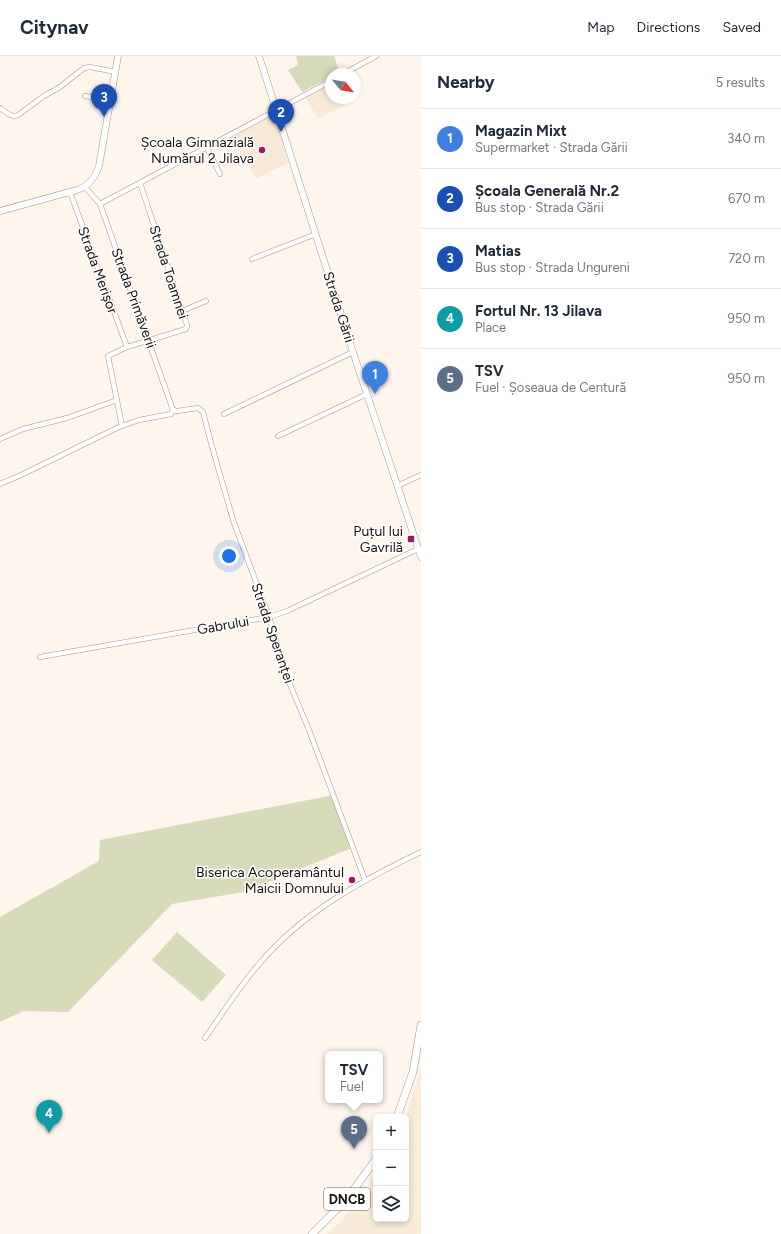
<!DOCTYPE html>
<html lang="en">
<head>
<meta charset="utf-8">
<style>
  :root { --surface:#fff; --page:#f2f2f3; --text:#1f2937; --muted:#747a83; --line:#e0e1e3; --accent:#7c3aed }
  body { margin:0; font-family:Figtree,sans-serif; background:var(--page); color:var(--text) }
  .controls { position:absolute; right:12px; bottom:12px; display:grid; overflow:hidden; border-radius:6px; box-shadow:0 2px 6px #0003 }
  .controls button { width:36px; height:36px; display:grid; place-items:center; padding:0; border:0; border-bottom:1px solid var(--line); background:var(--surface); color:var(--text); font:20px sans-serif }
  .compass { position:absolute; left:325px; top:12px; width:36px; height:36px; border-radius:50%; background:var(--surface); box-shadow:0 2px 6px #0003; rotate:120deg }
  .you { position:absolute; left:229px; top:500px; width:14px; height:14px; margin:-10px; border:3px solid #fff; border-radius:50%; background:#1a73e8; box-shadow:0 0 0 6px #1a73e833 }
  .badge { display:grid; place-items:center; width:26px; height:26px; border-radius:50%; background:var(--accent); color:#fff; font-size:13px; font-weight:700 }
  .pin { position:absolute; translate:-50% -33px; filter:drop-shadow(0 1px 2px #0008) }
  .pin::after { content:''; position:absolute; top:21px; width:14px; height:12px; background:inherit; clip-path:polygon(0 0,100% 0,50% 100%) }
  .popup { position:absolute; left:325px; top:995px; width:58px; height:52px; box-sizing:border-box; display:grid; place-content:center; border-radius:6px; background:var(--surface); filter:drop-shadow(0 1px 3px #0005); font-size:13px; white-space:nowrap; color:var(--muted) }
  .popup b { font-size:15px; color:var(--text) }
  .popup::after { content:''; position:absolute; left:50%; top:100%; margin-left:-8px; border:8px solid transparent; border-top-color:var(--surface) }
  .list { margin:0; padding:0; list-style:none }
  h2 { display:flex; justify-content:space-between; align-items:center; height:52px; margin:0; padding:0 16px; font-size:17px }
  h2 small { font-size:13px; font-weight:400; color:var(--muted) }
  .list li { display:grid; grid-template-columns:26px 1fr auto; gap:12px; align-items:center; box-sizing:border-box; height:60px; padding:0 16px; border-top:1px solid var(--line) }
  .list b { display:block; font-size:15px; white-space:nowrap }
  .list p { margin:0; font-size:13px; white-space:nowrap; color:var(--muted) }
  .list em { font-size:13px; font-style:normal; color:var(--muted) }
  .icon { flex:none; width:22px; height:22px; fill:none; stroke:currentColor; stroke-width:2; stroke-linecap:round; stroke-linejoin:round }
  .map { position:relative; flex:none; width:421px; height:1178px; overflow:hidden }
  header { display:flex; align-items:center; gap:24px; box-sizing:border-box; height:56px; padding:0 20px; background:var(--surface); border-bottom:1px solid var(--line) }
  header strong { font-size:19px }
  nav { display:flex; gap:22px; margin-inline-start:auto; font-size:14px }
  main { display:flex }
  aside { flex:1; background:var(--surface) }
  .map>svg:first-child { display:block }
  .industrial { fill:#f8ebd7 }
  .education { fill:#fbe9d8 }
  .green { fill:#d7dbba }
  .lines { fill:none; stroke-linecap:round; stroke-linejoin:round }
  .street-casing { stroke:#a99483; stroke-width:5.5 }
  .secondary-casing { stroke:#a99483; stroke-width:7 }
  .primary-casing { stroke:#a99483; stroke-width:8 }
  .street { stroke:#fff; stroke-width:4.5 }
  .secondary { stroke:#fff; stroke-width:6 }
  .primary { stroke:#fff; stroke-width:7 }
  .poi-dot { fill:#9c1769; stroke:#fff; stroke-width:1.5 }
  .labels { text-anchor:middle; stroke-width:3; stroke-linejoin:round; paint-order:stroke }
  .shield { fill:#fff; stroke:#5e5854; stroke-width:1 }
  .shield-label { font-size:13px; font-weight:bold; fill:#19110b }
  .poi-label { font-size:14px; fill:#19110b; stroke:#fff; text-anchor:end }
  .street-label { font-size:14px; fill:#19110b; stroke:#fff }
</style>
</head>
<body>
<header>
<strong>Citynav</strong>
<nav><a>Map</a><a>Directions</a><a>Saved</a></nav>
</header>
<main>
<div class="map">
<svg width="421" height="1178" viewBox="0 0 421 1178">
  <rect width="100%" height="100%" fill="#fef5ed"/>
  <!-- industrial -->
  <polygon class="industrial" points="421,1012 421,1178 326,1178 340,1166 361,1141 376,1117 376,1163 406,1163 406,1061"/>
  <!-- education -->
  <g class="education">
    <polygon points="331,28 331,42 345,42 348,47 318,63 306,42"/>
    <polygon points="275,57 288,107 256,123 231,82"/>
  </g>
  <!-- green -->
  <g class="green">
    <polygon points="296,0 334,0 339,16 336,18 331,18 331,21 302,36 288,14 298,9"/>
    <polygon points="334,739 354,791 244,836 172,848 68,956 24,955 0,966 0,861 99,805 100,784"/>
    <polygon points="177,876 226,919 202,946 152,904"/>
  </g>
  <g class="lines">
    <defs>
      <g id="street">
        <polyline points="343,18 376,0"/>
        <polyline points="85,40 111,44"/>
        <path d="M 0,52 C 6,56 11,62 18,59 L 44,40 L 60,31 L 84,12 L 90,11 L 116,16"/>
        <polyline points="207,92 220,118"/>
        <polyline points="70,136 127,291"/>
        <polyline points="100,148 331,25"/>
        <polyline points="252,203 316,178"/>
        <polyline points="182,255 206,245"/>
        <polyline points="173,354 177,355 198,352 203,356 211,387 233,464 269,561 289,626 309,674 365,824"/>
        <polyline points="224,358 353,296"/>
        <polyline points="122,370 108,300 127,291 186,273 187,269 140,127"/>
        <polyline points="278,380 367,338"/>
        <polyline points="0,383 23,373 67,362 117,344"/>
        <polyline points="0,428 19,420 119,371 139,364 171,358 173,354 100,148 85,131"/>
        <polyline points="397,430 421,419"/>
        <polyline points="40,601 269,561 287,555 418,493"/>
        <path d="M 205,982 C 223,957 239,931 259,908 C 303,856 361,825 421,796"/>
      </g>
      <g id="secondary">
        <polyline points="259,0 353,296 421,501"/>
        <path d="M 0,155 L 77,134 C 89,130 95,122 99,110 L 118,0"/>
      </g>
      <g id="primary">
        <polyline points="397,1061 413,1016 421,969"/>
        <polyline points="312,1178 347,1143 376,1103"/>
      </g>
    </defs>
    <!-- street casing -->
    <use href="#street" class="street-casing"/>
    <!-- secondary casing -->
    <use href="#secondary" class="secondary-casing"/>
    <!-- primary casing -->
    <use href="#primary" class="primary-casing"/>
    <!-- street -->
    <use href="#street" class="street"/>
    <!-- secondary -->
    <use href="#secondary" class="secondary"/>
    <!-- primary -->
    <use href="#primary" class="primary"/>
  </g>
  <!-- markers -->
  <g class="poi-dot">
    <circle cx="262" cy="94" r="4"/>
    <rect x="407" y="479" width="8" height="8" rx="2"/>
    <circle cx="352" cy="824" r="4"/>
  </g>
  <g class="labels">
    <!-- shield labels -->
    <rect class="shield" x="324" y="1132" width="46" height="22" rx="3"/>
    <g class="shield-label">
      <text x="347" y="1148">DNCB</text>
    </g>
    <!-- poi labels -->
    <g class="poi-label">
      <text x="254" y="91">Școala Gimnazială<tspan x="254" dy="16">Numărul 2 Jilava</tspan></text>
      <text x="403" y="480">Puțul lui<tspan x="403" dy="16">Gavrilă</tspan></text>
      <text x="344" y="821">Biserica Acoperamântul<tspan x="344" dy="16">Maicii Domnului</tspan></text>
    </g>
    <!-- street labels -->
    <g class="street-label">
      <text transform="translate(98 214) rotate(70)" y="5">Strada Merișor</text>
      <text transform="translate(169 216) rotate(72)" y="5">Strada Toamnei</text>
      <text transform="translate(134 242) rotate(70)" y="5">Strada Primăverii</text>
      <text transform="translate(339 251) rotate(72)" y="5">Strada Gării</text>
      <text transform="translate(223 569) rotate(-10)" y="5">Gabrului</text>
      <text transform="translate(273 577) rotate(71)" y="5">Strada Speranței</text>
    </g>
  </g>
</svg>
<div class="controls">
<button>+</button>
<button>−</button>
<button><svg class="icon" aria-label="layers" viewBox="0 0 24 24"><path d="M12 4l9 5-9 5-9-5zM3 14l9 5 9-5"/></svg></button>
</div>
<svg class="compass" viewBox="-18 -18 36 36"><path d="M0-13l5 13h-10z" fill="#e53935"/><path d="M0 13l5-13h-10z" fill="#747a83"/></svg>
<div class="you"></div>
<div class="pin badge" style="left:375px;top:338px;background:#3f7fe0">1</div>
<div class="pin badge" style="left:281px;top:76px;background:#1a4fb4">2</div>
<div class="pin badge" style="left:104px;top:61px;background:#1a4fb4">3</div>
<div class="pin badge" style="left:49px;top:1077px;background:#0f9aa8">4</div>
<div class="pin badge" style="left:354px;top:1093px;background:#5c6f8a">5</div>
<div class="popup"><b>TSV</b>Fuel</div>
</div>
<aside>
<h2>Nearby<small>5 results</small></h2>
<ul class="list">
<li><span class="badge" style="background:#3f7fe0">1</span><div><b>Magazin Mixt</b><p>Supermarket · Strada Gării</p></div><em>340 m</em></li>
<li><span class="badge" style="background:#1a4fb4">2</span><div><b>Școala Generală Nr.2</b><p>Bus stop · Strada Gării</p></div><em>670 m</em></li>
<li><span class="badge" style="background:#1a4fb4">3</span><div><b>Matias</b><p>Bus stop · Strada Ungureni</p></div><em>720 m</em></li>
<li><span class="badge" style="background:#0f9aa8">4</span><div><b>Fortul Nr. 13 Jilava</b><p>Place</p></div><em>950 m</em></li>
<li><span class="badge" style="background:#5c6f8a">5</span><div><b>TSV</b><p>Fuel · Șoseaua de Centură</p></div><em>950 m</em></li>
</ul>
</aside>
</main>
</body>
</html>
